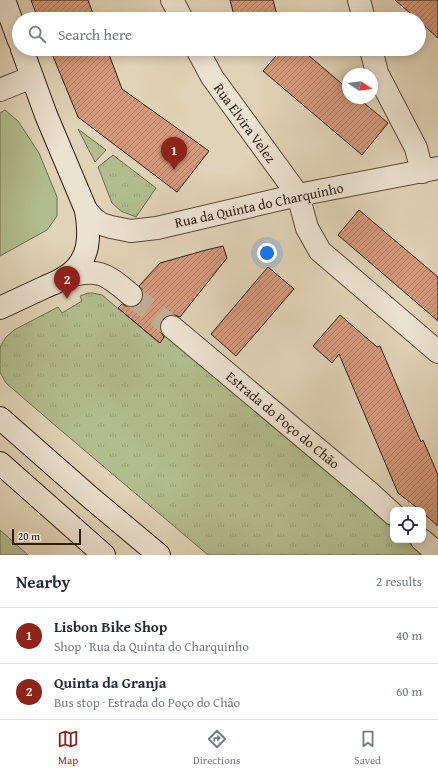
<!DOCTYPE html>
<html lang="en">
<head>
<meta charset="utf-8">
<style>
  :root { --surface:#fff; --page:#f6f6f7; --text:#1f2937; --muted:#747a83; --line:#e0e1e3; --accent:#8f2418 }
  body { margin:0; font-family:"Gentium Book Plus",serif; background:var(--page); color:var(--text) }
  .controls { position:absolute; right:12px; bottom:12px; display:grid; overflow:hidden; border-radius:8px; box-shadow:0 2px 10px #0003 }
  .controls button { width:36px; height:36px; display:grid; place-items:center; padding:0; border:0; border-bottom:1px solid var(--line); background:var(--surface); color:var(--text); font:20px sans-serif }
  .compass { position:absolute; left:342px; top:68px; width:36px; height:36px; border-radius:50%; background:var(--surface); box-shadow:0 2px 10px #0003; rotate:103deg }
  .scale { position:absolute; left:12px; bottom:10px; width:69px; box-sizing:border-box; padding-left:4px; border:2px solid #301d0e; border-top:0; font-size:11px; line-height:14px; white-space:nowrap; color:#301d0e; -webkit-text-stroke:3px #ece2d0; paint-order:stroke }
  .you { position:absolute; left:267px; top:253px; width:14px; height:14px; margin:-10px; border:3px solid #fff; border-radius:50%; background:#1a73e8; box-shadow:0 0 0 6px #1a73e833 }
  .badge { display:grid; place-items:center; width:26px; height:26px; border-radius:50%; background:var(--accent); color:#fff; font-size:13px; font-weight:700 }
  .pin { position:absolute; translate:-50% -33px; filter:drop-shadow(0 1px 2px #0008) }
  .pin::after { content:''; position:absolute; top:21px; width:14px; height:12px; background:inherit; clip-path:polygon(0 0,100% 0,50% 100%) }
  .list { margin:0; padding:0; list-style:none }
  h2 { display:flex; justify-content:space-between; align-items:center; height:52px; margin:0; padding:0 16px; font-size:17px }
  h2 small { font-size:13px; font-weight:400; color:var(--muted) }
  .list li { display:grid; grid-template-columns:26px 1fr auto; gap:12px; align-items:center; box-sizing:border-box; height:56px; padding:0 16px; border-top:1px solid var(--line) }
  .list b { display:block; font-size:15px; white-space:nowrap }
  .list p { margin:0; font-size:13px; white-space:nowrap; color:var(--muted) }
  .list em { font-size:13px; font-style:normal; color:var(--muted) }
  .icon { flex:none; width:22px; height:22px; fill:none; stroke:currentColor; stroke-width:2; stroke-linecap:round; stroke-linejoin:round }
  .map { position:relative; flex:none; width:438px; height:555px; overflow:hidden }
  .search { position:absolute; background:var(--surface); box-shadow:0 2px 10px #0003; left:12px; right:12px; top:12px; height:44px; display:flex; align-items:center; gap:10px; box-sizing:border-box; padding:0 14px; border-radius:22px; color:var(--muted); font-size:15px }
  .sheet { height:164px; background:var(--surface) }
  nav { display:flex; justify-content:space-around; align-items:center; box-sizing:border-box; height:56px; border-top:1px solid var(--line); background:var(--surface); font-size:11px; color:var(--muted) }
  nav a { display:grid; justify-items:center; gap:2px }
  nav .on { color:var(--accent) }
  .map>svg:first-child { display:block }
  .grass { fill:url(#grass-tufts); stroke:#716c4e }
  .park { fill:#b2bc8e; stroke:#716c4e }
  .building { fill:url(#building-hatch); stroke:#301d0e }
  .lines { fill:none; stroke-linecap:round; stroke-linejoin:round }
  .street-tunnel { stroke:#beaf95; stroke-width:22; stroke-dasharray:22 11; stroke-linecap:butt }
  .street-casing { stroke:#5c4a38; stroke-width:24 }
  .secondary-casing { stroke:#301d0e; stroke-width:24 }
  .street { stroke:#ece2d0; stroke-width:22 }
  .secondary { stroke:#ece2d0; stroke-width:22 }
  .labels { text-anchor:middle; stroke-width:4; stroke-linejoin:round; paint-order:stroke }
  .street-label { font-size:14px; fill:#301d0e; stroke:#ece2d0 }
</style>
</head>
<body>
<div class="map">
<svg width="438" height="555" viewBox="0 0 438 555">
  <defs>
    <pattern id="grass-tufts" width="24" height="20" patternUnits="userSpaceOnUse"><rect width="24" height="20" fill="#b2bc8e"/><path d="M3 7l-1-3M5 7V3M7 7l1-3M15 17l-1-3M17 17v-4M19 17l1-3" fill="none" stroke="#99a179"/></pattern>
    <pattern id="building-hatch" width="6" height="6" patternUnits="userSpaceOnUse"><rect width="6" height="6" fill="#d5997c"/><path d="M-1 1l2-2M0 6l6-6M5 7l2-2" fill="none" stroke="#ad7c64"/></pattern>
  </defs>
  <rect width="100%" height="100%" fill="#e1d3b7"/>
  <filter id="stains"><feTurbulence type="fractalNoise" baseFrequency=".005" numOctaves="4"/><feColorMatrix values="0 0 0 0 .2 0 0 0 0 .09 0 0 0 0 .02 0 0 0 .5 -.17"/></filter>
  <radialGradient id="worn" r=".72"><stop offset=".6" stop-color="#630" stop-opacity="0"/><stop offset="1" stop-color="#630" stop-opacity=".3"/></radialGradient>
  <!-- grass -->
  <g class="grass">
    <polygon points="78,129 106,150 95,162"/>
    <polygon points="113,155 156,188 136,217 121,211 112,203 98,167"/>
    <polygon points="88,293 93,293 102,295 159,343 166,335 246,393 393,528 393,540 406,540 422,555 208,555 57,427 6,383 0,372 0,350 1,345 6,337 14,330 58,307 62,313 82,301 80,296"/>
  </g>
  <!-- park -->
  <g class="park">
    <polygon points="5,110 18,121 39,153 57,197 57,216 47,230 0,256 0,113"/>
    <polygon points="0,530 28,555 0,555"/>
  </g>
  <!-- building -->
  <g class="building">
    <polygon points="31,0 88,0 95,19 38,19"/>
    <polygon points="230,0 273,0 278,19 235,19"/>
    <polygon points="395,0 438,0 438,38 419,21 419,19 417,19"/>
    <polygon points="50,49 107,49 122,89 209,151 177,192 78,117"/>
    <polygon points="282,49 301,49 348,89 348,98 358,98 388,123 362,155 263,71"/>
    <polygon points="359,210 438,277 438,321 338,235"/>
    <polygon points="223,246 227,258 180,317 175,315 168,315 162,319 160,325 160,331 164,337 160,343 118,308 122,304 129,307 135,307 140,303 143,297 143,291 139,286 160,263 206,250"/>
    <polygon points="268,267 294,289 236,356 211,334"/>
    <polygon points="340,315 377,347 380,346 421,442 423,440 438,475 438,526 423,513 423,510 420,510 398,493 339,354 332,363 313,346"/>
  </g>
  <g class="lines">
    <!-- street-tunnel -->
    <polyline class="street-tunnel" points="131,295 172,327"/>
    <defs>
      <g id="street">
        <polyline points="172,0 182,19"/>
        <polyline points="359,0 364,19"/>
        <polyline points="197,49 212,77 298,195 307,228 320,251 438,352"/>
        <polyline points="371,49 377,73 416,148 422,172"/>
        <polyline points="0,90 32,77"/>
        <polyline points="86,210 93,218 101,224 111,227 131,231 157,228 298,195 438,168"/>
        <path d="M 65,277 C 99,267 106,274 131,295"/>
        <polyline points="172,327 370,493 393,514"/>
        <polyline points="422,540 438,554"/>
      </g>
      <g id="secondary">
        <polyline points="4,0 19,41"/>
        <path d="M 0,308 C 15,301 30,294 45,287 C 52,284 60,281 67,276 C 91,260 90,235 86,210 L 46,115 L 22,49"/>
        <polyline points="0,418 91,498 159,555"/>
        <polyline points="0,463 104,555"/>
      </g>
    </defs>
    <!-- street casing -->
    <use href="#street" class="street-casing"/>
    <!-- secondary casing -->
    <use href="#secondary" class="secondary-casing"/>
    <!-- street -->
    <use href="#street" class="street"/>
    <!-- secondary -->
    <use href="#secondary" class="secondary"/>
  </g>
  <g class="labels">
    <!-- street labels -->
    <g class="street-label">
      <text transform="translate(245 123) rotate(54)" y="5">Rua Elvira Velez</text>
      <text transform="translate(259 205) rotate(-12)" y="5">Rua da Quinta do Charquinho</text>
      <text transform="translate(283 420) rotate(40)" y="5">Estrada do Poço do Chão</text>
    </g>
  </g>
  <rect width="100%" height="100%" filter="url(#stains)"/>
  <rect width="100%" height="100%" fill="url(#worn)"/>
</svg>
<div class="controls">
<button><svg class="icon" aria-label="locate" viewBox="0 0 24 24"><circle cx="12" cy="12" r="6"/><path d="M12 2v4M12 18v4M2 12h4M18 12h4"/></svg></button>
</div>
<svg class="compass" viewBox="-18 -18 36 36"><path d="M0-13l5 13h-10z" fill="#e53935"/><path d="M0 13l5-13h-10z" fill="#747a83"/></svg>
<div class="scale">20 m</div>
<div class="you"></div>
<div class="pin badge" style="left:174px;top:170px">1</div>
<div class="pin badge" style="left:67px;top:299px">2</div>
<div class="search"><svg class="icon" aria-label="search" viewBox="0 0 24 24"><circle cx="10" cy="10" r="6"/><path d="M15 15l6 6"/></svg>Search here</div>
</div>
<section class="sheet">
<h2>Nearby<small>2 results</small></h2>
<ul class="list">
<li><span class="badge">1</span><div><b>Lisbon Bike Shop</b><p>Shop · Rua da Quinta do Charquinho</p></div><em>40 m</em></li>
<li><span class="badge">2</span><div><b>Quinta da Granja</b><p>Bus stop · Estrada do Poço do Chão</p></div><em>60 m</em></li>
</ul>
</section>
<nav>
<a class="on"><svg class="icon" aria-label="map" viewBox="0 0 24 24"><path d="M3 6l6-2 6 2 6-2v14l-6 2-6-2-6 2zM9 4v14M15 6v14"/></svg>Map</a>
<a><svg class="icon" aria-label="directions" viewBox="0 0 24 24"><path d="M12 3l9 9-9 9-9-9zM9 14v-3h6M13 9l2 2-2 2"/></svg>Directions</a>
<a><svg class="icon" aria-label="saved" viewBox="0 0 24 24"><path d="M7 4h10v16l-5-4-5 4z"/></svg>Saved</a>
</nav>
</body>
</html>
